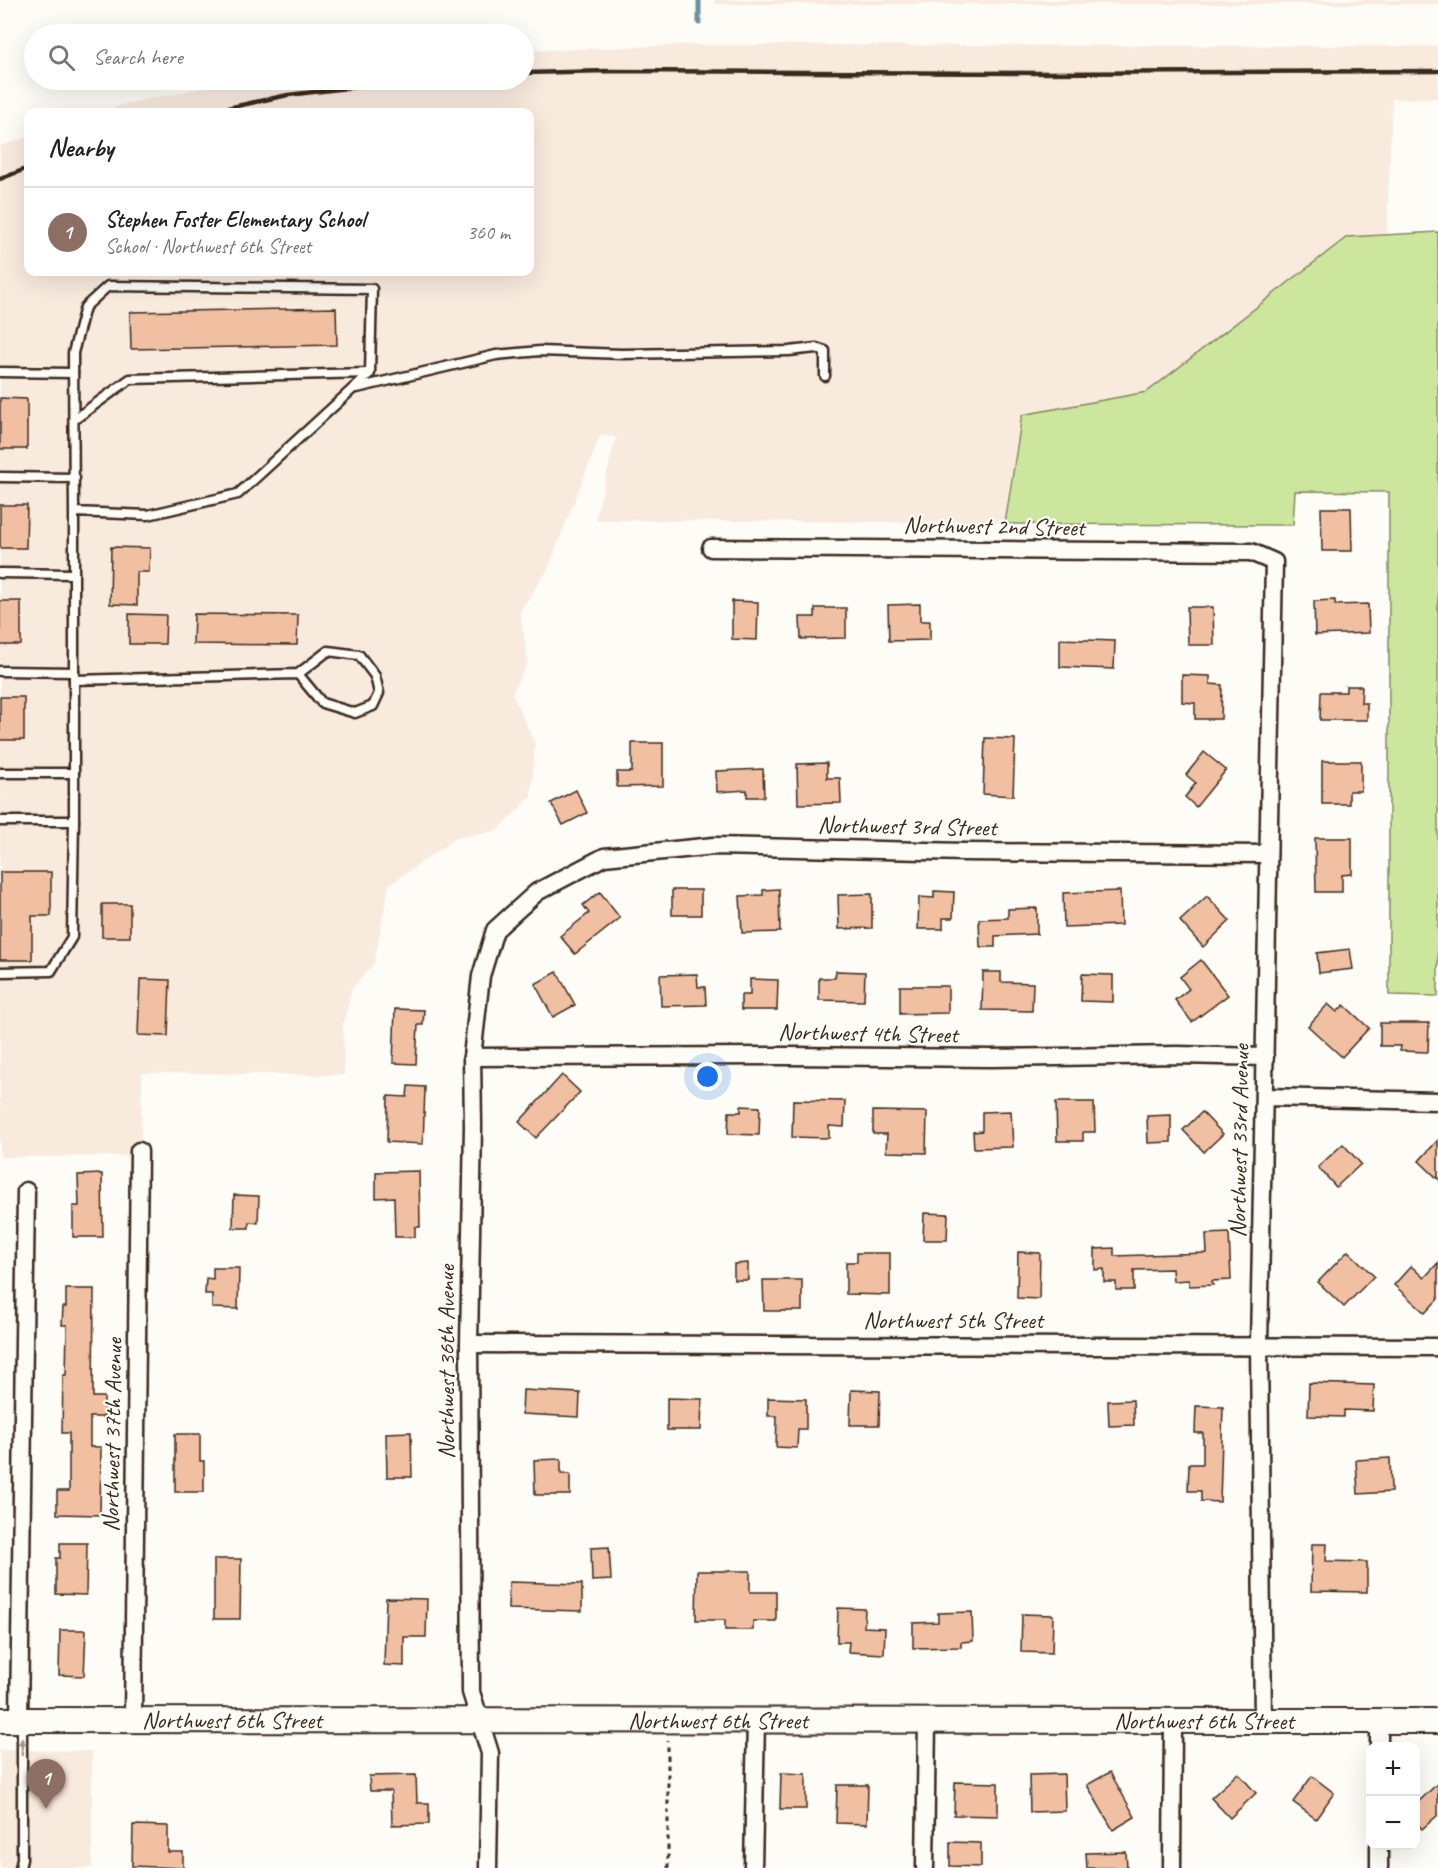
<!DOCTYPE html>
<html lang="en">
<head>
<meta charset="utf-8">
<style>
  :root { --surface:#fff; --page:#f2f2f2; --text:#202124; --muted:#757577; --line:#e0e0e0; --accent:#1a73e8 }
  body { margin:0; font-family:Caveat,sans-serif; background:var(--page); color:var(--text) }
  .controls { position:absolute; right:18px; bottom:18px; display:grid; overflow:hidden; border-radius:12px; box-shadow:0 6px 24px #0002 }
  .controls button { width:54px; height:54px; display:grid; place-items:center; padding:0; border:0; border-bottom:2px solid var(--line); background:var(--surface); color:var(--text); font:30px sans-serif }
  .you { position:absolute; left:708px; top:1077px; width:21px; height:21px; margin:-15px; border:4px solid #fff; border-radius:50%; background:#1a73e8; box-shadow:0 0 0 9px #1a73e833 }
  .badge { display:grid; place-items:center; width:39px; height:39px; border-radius:50%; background:var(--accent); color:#fff; font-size:20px; font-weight:700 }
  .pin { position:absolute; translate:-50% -50px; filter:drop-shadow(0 2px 3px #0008) }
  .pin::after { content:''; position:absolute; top:32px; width:21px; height:18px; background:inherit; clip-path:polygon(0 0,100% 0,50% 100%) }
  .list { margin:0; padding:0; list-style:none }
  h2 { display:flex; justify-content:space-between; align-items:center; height:78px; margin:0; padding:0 24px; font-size:26px }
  h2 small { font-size:20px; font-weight:400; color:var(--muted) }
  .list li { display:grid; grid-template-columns:39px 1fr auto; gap:18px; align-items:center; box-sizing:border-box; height:90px; padding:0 24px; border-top:2px solid var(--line) }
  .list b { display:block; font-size:22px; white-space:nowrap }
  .list p { margin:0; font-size:20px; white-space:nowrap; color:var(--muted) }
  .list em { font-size:20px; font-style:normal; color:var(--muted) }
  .icon { flex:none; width:33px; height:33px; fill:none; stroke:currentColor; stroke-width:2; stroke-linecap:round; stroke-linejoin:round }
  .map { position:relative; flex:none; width:1438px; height:1868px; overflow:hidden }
  .search { position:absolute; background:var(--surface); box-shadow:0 6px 24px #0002; left:24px; top:24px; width:510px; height:66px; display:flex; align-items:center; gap:15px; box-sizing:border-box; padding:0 21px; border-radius:33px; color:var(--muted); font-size:22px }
  .panel { position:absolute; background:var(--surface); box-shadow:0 6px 24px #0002; left:24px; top:108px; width:510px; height:168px; border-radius:12px }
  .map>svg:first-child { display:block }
  .built { fill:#f9eade }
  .green { fill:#cce79d; stroke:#84885e; stroke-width:1.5 }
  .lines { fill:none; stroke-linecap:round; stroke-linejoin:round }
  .stream { stroke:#6e929d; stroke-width:5 }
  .building { fill:#f1bfa2; stroke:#3b2a1e; stroke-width:1.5 }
  .lane-casing { stroke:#3b2a1e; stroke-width:13 }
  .street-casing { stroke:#3b2a1e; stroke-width:21 }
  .secondary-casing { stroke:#3b2a1e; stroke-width:28 }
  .path { stroke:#3b2a1e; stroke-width:3; stroke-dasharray:4.5 4.5; stroke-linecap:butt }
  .lane { stroke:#fdfcf7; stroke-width:8 }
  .street { stroke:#fdfcf7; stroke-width:16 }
  .secondary { stroke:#fdfcf7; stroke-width:24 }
  .rail { stroke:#3b2a1e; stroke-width:4.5 }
  .oneway { fill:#9c938a }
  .labels { text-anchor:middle; stroke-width:4.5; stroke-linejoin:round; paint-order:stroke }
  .street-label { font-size:24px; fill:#3b2a1e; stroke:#fdfcf7 }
</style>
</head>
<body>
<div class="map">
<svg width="1438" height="1868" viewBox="0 0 1438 1868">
  <rect width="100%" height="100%" fill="#fdfcf7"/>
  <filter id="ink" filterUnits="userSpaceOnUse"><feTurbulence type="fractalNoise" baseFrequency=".0167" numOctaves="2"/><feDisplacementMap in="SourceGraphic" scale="12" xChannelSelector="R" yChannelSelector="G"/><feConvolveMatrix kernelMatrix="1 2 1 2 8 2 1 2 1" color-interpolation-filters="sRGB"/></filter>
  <g filter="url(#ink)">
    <!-- built -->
    <g class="built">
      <rect x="715" y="0" width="723" height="4"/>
      <polygon points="682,45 1438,46 1438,98 1392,99 1387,235 1389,492 1295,491 1293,525 595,520 616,437 600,436 547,571 520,611 528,662 512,693 535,743 531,797 497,831 456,838 389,885 374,963 352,989 343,1024 344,1075 142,1073 141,1156 0,1157 0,146 28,137 28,272 530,272 530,112 101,112 125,104 242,80 524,80 524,51"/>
      <polygon points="0,1750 92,1751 92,1868 0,1868"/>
    </g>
    <!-- green -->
    <polygon class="green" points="1438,232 1438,996 1389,995 1389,492 1295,491 1293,525 1005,524 1022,415 1147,392 1347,237"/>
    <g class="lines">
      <!-- stream -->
      <polyline class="stream" points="699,0 699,23"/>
    </g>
    <!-- building -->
    <g class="building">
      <polygon points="336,308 337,345 131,349 130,312"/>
      <polygon points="0,398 27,399 27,449 0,449"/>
      <polygon points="0,505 27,505 26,548 0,548"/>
      <polygon points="1321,508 1351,508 1352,551 1322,551"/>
      <polygon points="111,547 150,548 149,572 137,572 137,605 110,604"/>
      <polygon points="1335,600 1335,605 1368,604 1369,633 1315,635 1314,601"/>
      <rect x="0" y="601" width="21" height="44"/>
      <polygon points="732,601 758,602 757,640 732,639"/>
      <polygon points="920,604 920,621 930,621 930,640 889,641 888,605"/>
      <polygon points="1187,607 1213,607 1214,645 1188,645"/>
      <polygon points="815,608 846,608 846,638 801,639 800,617 815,617"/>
      <polygon points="129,614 166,615 165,644 129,644"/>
      <polygon points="194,614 298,615 297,645 193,644"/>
      <polygon points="1060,639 1115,641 1114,669 1060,667"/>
      <polygon points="1182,675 1210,676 1210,684 1222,685 1221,719 1195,719 1195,703 1182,702"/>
      <polygon points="1346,686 1362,686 1361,703 1367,703 1367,720 1320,720 1321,692 1346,692"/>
      <rect x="0" y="697" width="24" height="43"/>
      <polygon points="985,738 1015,739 1013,796 983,794"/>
      <polygon points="632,743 663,743 663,786 617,787 617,772 632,772"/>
      <polygon points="1204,752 1226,770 1196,807 1185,797 1196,783 1186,775"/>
      <polygon points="1322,761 1361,761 1361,791 1349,791 1349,804 1322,804"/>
      <polygon points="827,763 827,778 840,778 841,803 798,804 797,764"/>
      <polygon points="763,769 764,797 747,797 747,790 717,792 716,771"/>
      <polygon points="576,790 587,813 563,825 551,803"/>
      <polygon points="1315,838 1352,838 1352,874 1342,875 1342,892 1316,892"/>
      <polygon points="0,872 51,872 51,916 32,916 32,960 0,960"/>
      <polygon points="779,889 780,932 742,933 740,896 763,895 763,890"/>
      <rect x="672" y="890" width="29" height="25"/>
      <polygon points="934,891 954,892 953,918 943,918 943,929 918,929 919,897 934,898"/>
      <polygon points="1120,891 1121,925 1064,927 1063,893"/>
      <polygon points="600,892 620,918 575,954 560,936 589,913 583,905"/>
      <polygon points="872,894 872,928 839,929 838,895"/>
      <polygon points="1207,896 1230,921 1203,947 1180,921"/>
      <rect x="102" y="904" width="28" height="33"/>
      <polygon points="1037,908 1037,934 995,936 995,947 980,947 979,919 1008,918 1008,909"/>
      <polygon points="1350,949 1353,969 1319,973 1317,953"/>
      <polygon points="1201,960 1228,995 1192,1022 1175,1000 1189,989 1180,977"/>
      <polygon points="836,971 865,972 864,1001 819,1000 819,978 835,978"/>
      <polygon points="557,972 575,1005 553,1017 535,984"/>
      <polygon points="983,972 1001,972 1001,982 1033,983 1032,1011 982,1010"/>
      <polygon points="697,974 698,987 705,987 706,1005 661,1006 660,975"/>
      <polygon points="1082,974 1113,975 1113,1002 1081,1001"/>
      <polygon points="140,979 170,980 168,1036 138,1035"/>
      <polygon points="750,979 778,980 777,1010 741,1010 741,995 750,995"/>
      <polygon points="900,986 948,986 948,1013 900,1014"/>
      <polygon points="1328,1004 1337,1012 1344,1005 1369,1028 1342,1057 1308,1026"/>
      <polygon points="395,1009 424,1010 423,1025 418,1025 416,1064 393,1063"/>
      <polygon points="1380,1023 1429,1023 1428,1052 1400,1051 1401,1046 1380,1046"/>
      <polygon points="562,1075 580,1092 536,1138 519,1122"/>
      <polygon points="408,1086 425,1087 423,1144 387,1142 388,1096 407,1097"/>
      <polygon points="793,1100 845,1101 844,1127 829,1126 829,1138 792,1137"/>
      <polygon points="1056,1102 1094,1102 1095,1132 1083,1132 1083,1141 1057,1141"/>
      <polygon points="741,1106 760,1107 759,1135 728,1134 729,1112 741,1112"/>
      <polygon points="873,1111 927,1112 926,1153 886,1152 887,1134 873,1134"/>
      <polygon points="1011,1111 1013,1147 974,1148 973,1132 982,1131 982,1112"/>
      <polygon points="1202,1112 1223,1134 1204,1152 1183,1130"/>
      <polygon points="1171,1115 1171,1142 1148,1143 1147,1116"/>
      <polygon points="1438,1140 1438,1179 1419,1161"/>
      <polygon points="1343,1144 1361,1164 1336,1187 1318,1167"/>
      <polygon points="419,1171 420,1227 415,1227 415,1237 395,1237 394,1197 376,1198 376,1172"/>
      <polygon points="102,1174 103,1237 73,1237 73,1206 79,1206 78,1175"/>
      <polygon points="234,1195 259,1196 258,1223 249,1222 249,1228 233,1228"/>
      <polygon points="924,1213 948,1214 947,1240 923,1240"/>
      <polygon points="1229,1233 1231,1280 1212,1281 1213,1285 1189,1286 1189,1280 1173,1281 1172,1269 1134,1270 1134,1290 1116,1290 1116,1282 1104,1282 1104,1269 1095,1270 1095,1249 1114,1248 1114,1256 1207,1253 1206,1234"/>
      <polygon points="1348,1251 1374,1276 1344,1307 1318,1282"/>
      <polygon points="1018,1252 1040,1253 1039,1299 1017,1298"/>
      <polygon points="857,1253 890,1253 890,1295 846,1294 846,1262 857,1262"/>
      <polygon points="748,1263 748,1280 734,1280 734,1264"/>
      <polygon points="1438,1263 1438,1299 1425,1313 1394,1285 1411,1266 1424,1278"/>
      <polygon points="213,1268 239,1268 238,1309 212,1308 212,1294 205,1294 206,1278 213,1279"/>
      <polygon points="763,1280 802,1280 802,1311 764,1311"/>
      <polygon points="66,1289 94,1289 93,1397 104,1397 104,1417 90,1417 90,1447 101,1447 100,1515 57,1514 57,1491 69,1491 69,1433 62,1433 63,1375 66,1375 67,1325 62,1325 63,1307 66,1307"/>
      <polygon points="1309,1383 1374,1385 1373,1411 1344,1410 1344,1417 1308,1416"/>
      <polygon points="523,1390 580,1393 579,1417 522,1414"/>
      <polygon points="851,1390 880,1391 879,1425 850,1425"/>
      <polygon points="667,1398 702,1399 701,1430 667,1430"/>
      <polygon points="768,1398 806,1399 806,1429 798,1429 797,1448 776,1447 777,1416 768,1416"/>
      <polygon points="1133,1400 1134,1425 1109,1426 1108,1401"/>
      <polygon points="1196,1406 1223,1407 1220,1502 1201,1501 1201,1491 1188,1491 1189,1464 1203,1464 1203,1433 1195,1433"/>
      <polygon points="411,1432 412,1477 387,1477 386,1433"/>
      <polygon points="175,1434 200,1434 200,1461 204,1461 204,1492 175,1492"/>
      <polygon points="1390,1458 1391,1492 1358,1494 1356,1460"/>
      <polygon points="561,1459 561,1474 570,1474 570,1495 535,1495 534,1460"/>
      <polygon points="60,1543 87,1543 86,1595 56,1594 56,1558 60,1558"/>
      <polygon points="1312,1544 1327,1544 1326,1561 1367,1562 1367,1592 1311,1591"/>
      <polygon points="609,1547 611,1580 592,1581 591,1548"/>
      <polygon points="214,1559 241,1559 240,1619 214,1619"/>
      <polygon points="697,1571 750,1571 750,1592 776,1592 776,1621 753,1621 753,1630 725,1630 725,1620 696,1620"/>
      <polygon points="509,1582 582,1584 582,1611 508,1609"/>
      <polygon points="386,1598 427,1599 426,1637 404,1637 404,1666 384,1665"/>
      <polygon points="838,1608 865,1609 864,1627 885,1628 884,1654 848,1652 849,1642 837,1642"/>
      <polygon points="972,1612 973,1641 961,1642 961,1647 913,1648 913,1623 938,1622 938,1613"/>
      <polygon points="1022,1614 1053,1615 1052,1653 1021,1652"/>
      <polygon points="60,1630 86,1630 84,1676 59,1675"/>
      <polygon points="1110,1772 1135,1817 1113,1830 1087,1785"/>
      <polygon points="781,1773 806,1774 806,1809 780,1809"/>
      <polygon points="1238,1773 1256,1793 1230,1818 1211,1798"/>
      <polygon points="1064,1774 1065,1811 1030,1812 1029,1775"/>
      <polygon points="416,1775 417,1803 429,1803 429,1824 392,1825 391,1791 370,1791 369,1776"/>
      <polygon points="1312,1776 1334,1793 1316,1819 1293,1802"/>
      <polygon points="955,1782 998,1783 998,1816 954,1815"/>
      <polygon points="1438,1783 1438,1815 1422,1829 1416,1822 1416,1804"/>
      <polygon points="837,1785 868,1785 867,1824 836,1823"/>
      <polygon points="133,1825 168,1826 168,1852 183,1852 183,1868 132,1866"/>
      <polygon points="950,1842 981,1843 981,1867 950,1866"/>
      <polygon points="1126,1852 1127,1868 1087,1868 1086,1853"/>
    </g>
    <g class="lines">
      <defs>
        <g id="lane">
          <polyline points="0,372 73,373"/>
          <polyline points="357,388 496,355 540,351 622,354 789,351 816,348 825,351 825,376"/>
          <polyline points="75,419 130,379 370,373"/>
          <polyline points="0,477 75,478"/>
          <polyline points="0,573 74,574"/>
          <polyline points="0,671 74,672"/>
          <polyline points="74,680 298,674 322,703 355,713 373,706 379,693 375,676 359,655 328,651 298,674"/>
          <polyline points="0,773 74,773 74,512 73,353 85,307 108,286 372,289 370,373 238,494 148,515 74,512"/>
          <polyline points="0,821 74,821 74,773"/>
          <polyline points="0,972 51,971 72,937 74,821"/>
          <polyline points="20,1868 22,1859 22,1722"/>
        </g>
        <g id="street">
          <polyline points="711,548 1251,552 1274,562 1259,1345 1263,1721"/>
          <polyline points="472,1057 789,1056 990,1058 1177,1055 1265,1057"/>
          <polyline points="1265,1097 1438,1101"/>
          <polyline points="469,1344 1438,1347"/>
          <polyline points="19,1720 26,1191"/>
          <polyline points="133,1720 139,1151"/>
          <polyline points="1379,1721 1379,1746"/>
          <polyline points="1379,1846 1379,1868"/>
          <polyline points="488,1868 490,1753 471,1692 469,1344 473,1126 472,1057 481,976 495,930 537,892 604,857 714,846 965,852 1268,854"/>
          <polyline points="753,1868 756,1721"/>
          <polyline points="925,1868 927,1721"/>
          <polyline points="1172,1868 1173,1721"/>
        </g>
        <g id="secondary">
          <path id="s1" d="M 0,1720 L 1438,1721"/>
        </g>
      </defs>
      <!-- lane casing -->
      <use href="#lane" class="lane-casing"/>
      <!-- street casing -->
      <use href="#street" class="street-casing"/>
      <!-- secondary casing -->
      <use href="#secondary" class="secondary-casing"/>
      <!-- path -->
      <polyline class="path" points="668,1868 668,1741"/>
      <!-- lane -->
      <use href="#lane" class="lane"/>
      <!-- street -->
      <use href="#street" class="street"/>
      <!-- secondary -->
      <use href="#secondary" class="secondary"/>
      <!-- rail -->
      <g class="rail">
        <polyline points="524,73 608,71 1037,73 1438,71"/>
        <polyline points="209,112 288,95 415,80"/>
        <polyline points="0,179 28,168"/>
      </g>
    </g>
    <!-- one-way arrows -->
    <defs><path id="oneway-solid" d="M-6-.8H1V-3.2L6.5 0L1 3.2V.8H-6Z" transform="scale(1.5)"/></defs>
    <use class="oneway" href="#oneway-solid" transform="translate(22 1747) rotate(-90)"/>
  </g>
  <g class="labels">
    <!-- street labels -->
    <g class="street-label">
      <text transform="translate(994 526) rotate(1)" y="8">Northwest 2nd Street</text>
      <text transform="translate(907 826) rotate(1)" y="8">Northwest 3rd Street</text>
      <text transform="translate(868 1033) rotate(1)" y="8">Northwest 4th Street</text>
      <text transform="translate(1239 1141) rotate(-89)" y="8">Northwest 33rd Avenue</text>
      <text x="953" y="1328">Northwest 5th Street</text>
      <text transform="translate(446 1362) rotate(-90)" y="8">Northwest 36th Avenue</text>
      <text transform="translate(112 1435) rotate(-89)" y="8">Northwest 37th Avenue</text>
      <text dy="8" stroke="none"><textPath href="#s1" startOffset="232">Northwest 6th Street</textPath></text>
      <text dy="8" stroke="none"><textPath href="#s1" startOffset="718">Northwest 6th Street</textPath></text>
      <text dy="8" stroke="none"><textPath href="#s1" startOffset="1204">Northwest 6th Street</textPath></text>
    </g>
  </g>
</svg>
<div class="controls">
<button>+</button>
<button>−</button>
</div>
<div class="you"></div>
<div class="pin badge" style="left:46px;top:1809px;background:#8d6e63">1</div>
<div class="search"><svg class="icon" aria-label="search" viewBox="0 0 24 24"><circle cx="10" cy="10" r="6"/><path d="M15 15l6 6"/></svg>Search here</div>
<section class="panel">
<h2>Nearby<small></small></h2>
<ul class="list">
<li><span class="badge" style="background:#8d6e63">1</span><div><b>Stephen Foster Elementary School</b><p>School · Northwest 6th Street</p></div><em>360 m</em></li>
</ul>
</section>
</div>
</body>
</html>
